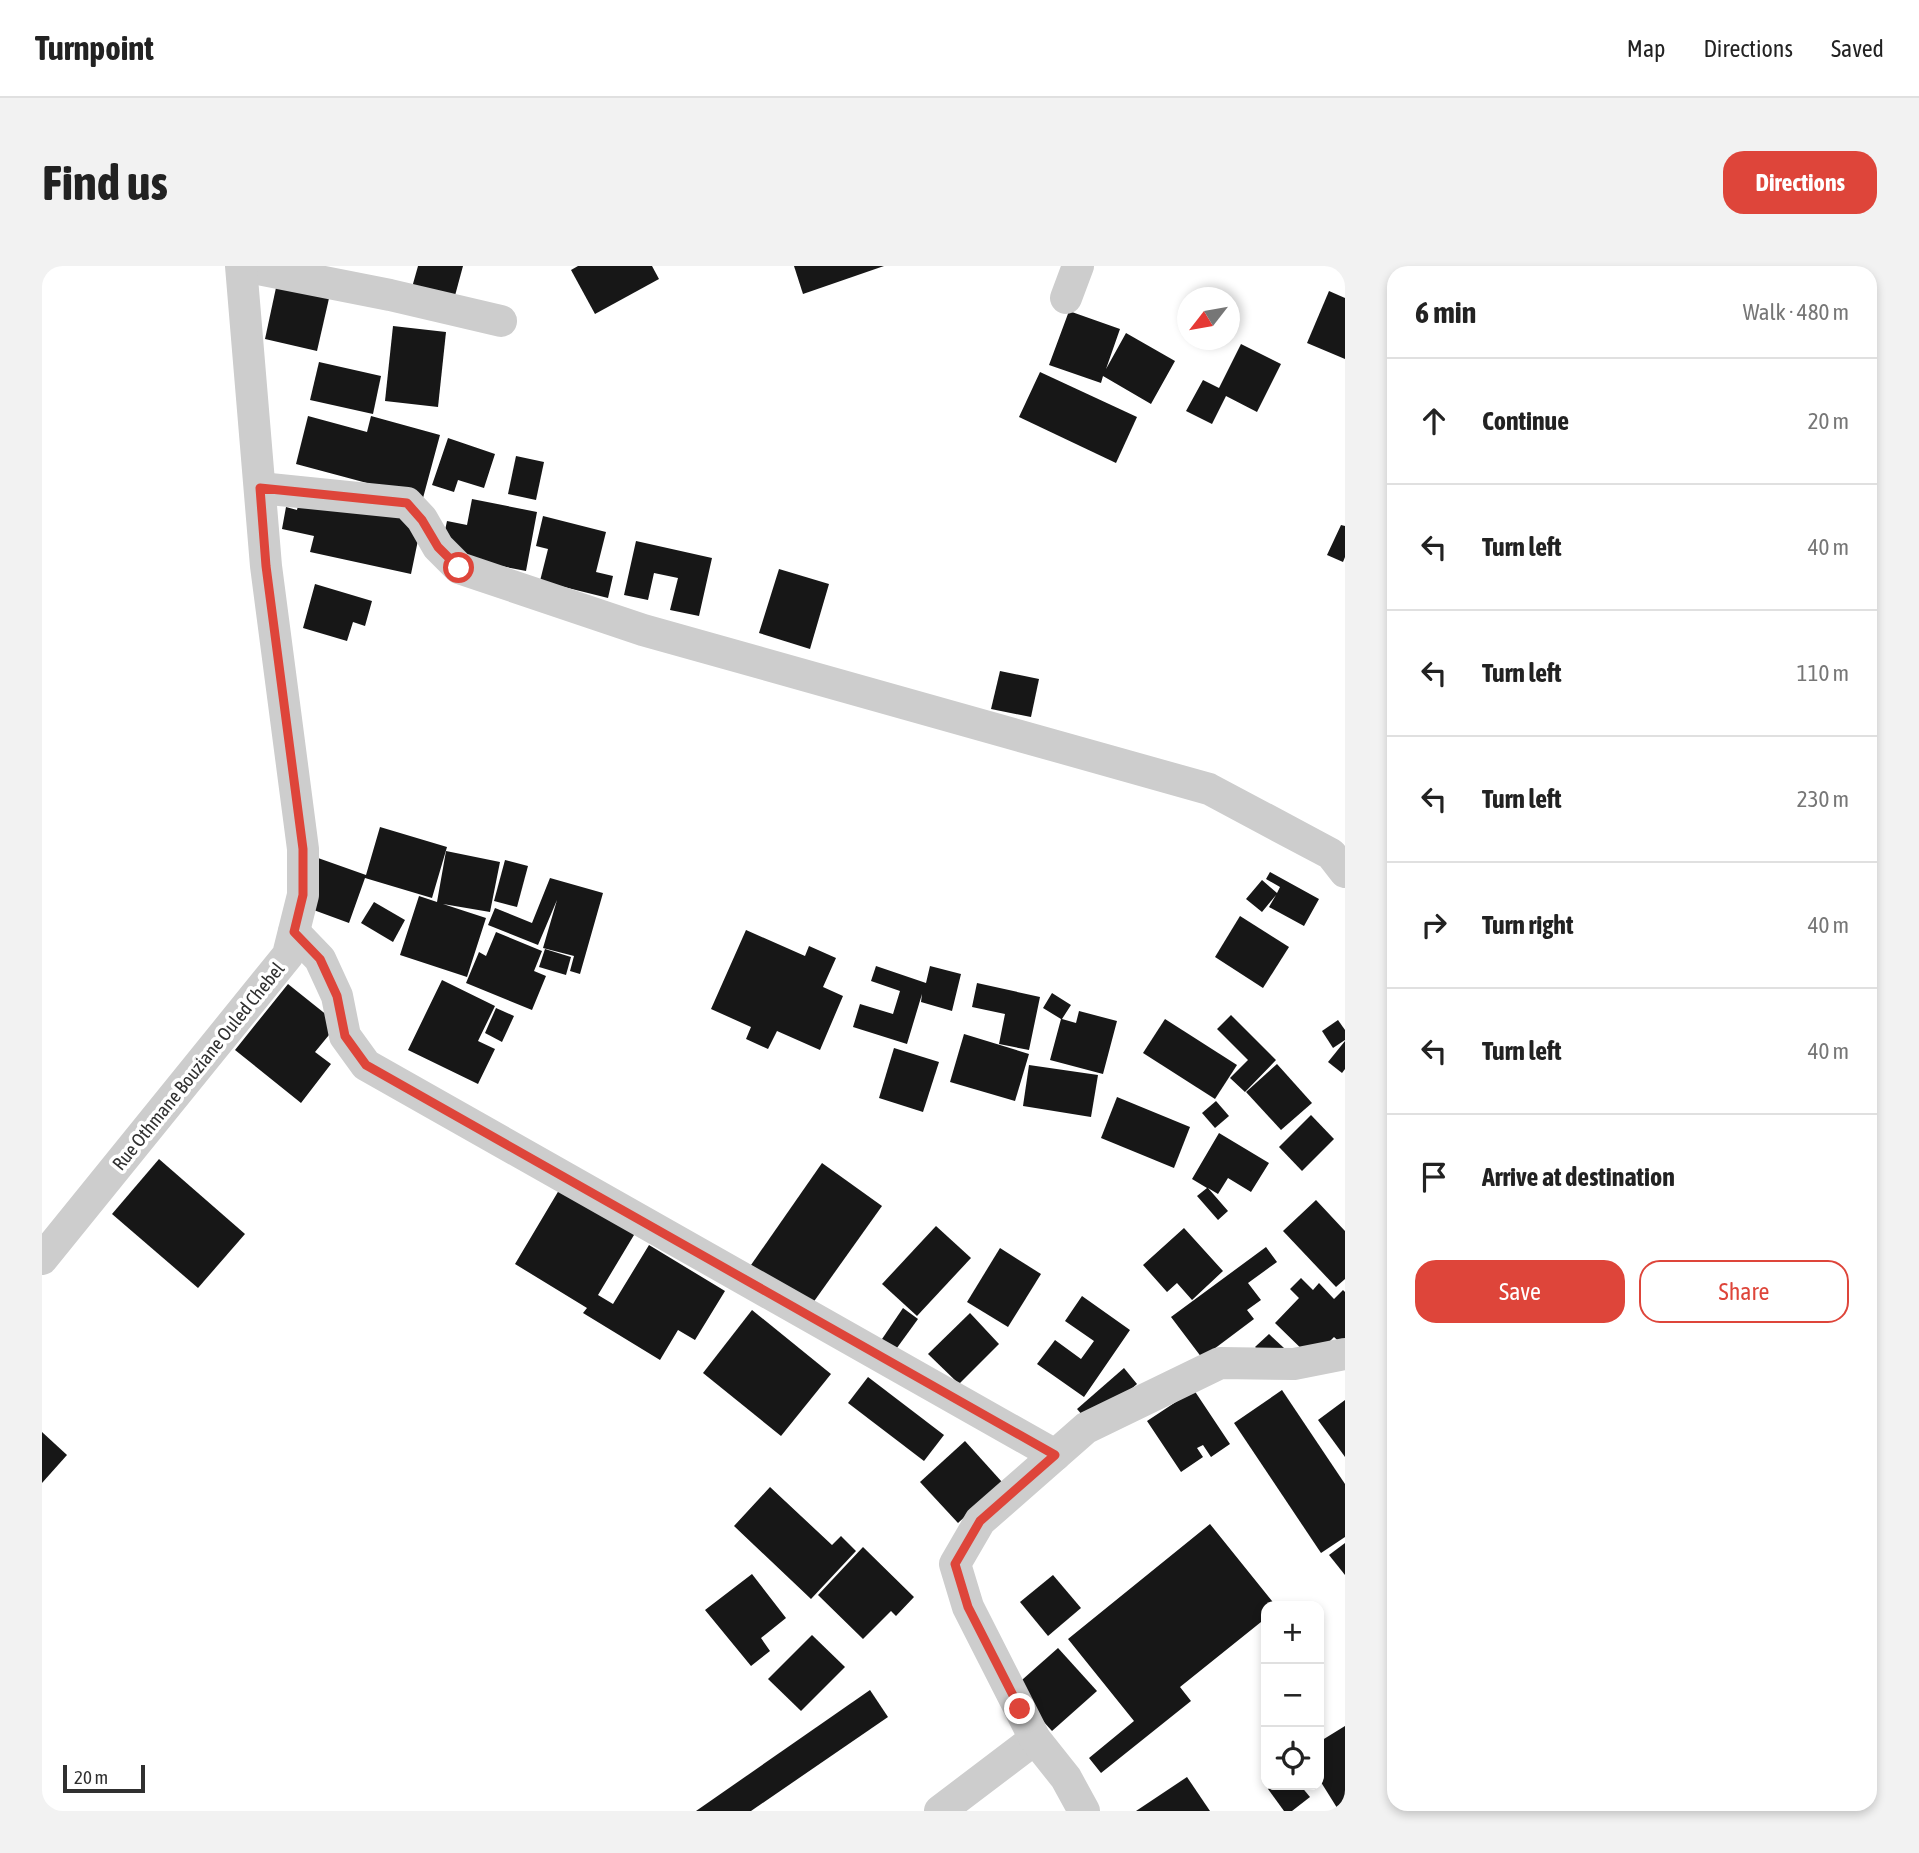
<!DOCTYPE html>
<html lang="en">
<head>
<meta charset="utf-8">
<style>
  :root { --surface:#fff; --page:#f2f2f2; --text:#222; --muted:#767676; --line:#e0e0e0; --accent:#de453a }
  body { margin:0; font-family:"Asap Condensed",sans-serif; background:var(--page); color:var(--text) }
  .controls { position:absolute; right:21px; bottom:21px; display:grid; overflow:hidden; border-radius:14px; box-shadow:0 4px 10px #0003 }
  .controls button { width:63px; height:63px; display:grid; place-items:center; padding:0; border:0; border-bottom:2px solid var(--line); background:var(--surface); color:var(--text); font:35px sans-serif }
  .compass { position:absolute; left:1135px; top:21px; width:63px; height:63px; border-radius:50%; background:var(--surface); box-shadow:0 4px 10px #0003; rotate:239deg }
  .scale { position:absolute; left:21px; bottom:18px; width:82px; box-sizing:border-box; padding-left:7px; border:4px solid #303030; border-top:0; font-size:19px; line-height:24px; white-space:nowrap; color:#303030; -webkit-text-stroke:5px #fff; paint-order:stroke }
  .stop { position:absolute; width:21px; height:21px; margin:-16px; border:5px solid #de453a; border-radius:50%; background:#fff }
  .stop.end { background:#de453a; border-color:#fff; box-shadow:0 2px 7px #0008 }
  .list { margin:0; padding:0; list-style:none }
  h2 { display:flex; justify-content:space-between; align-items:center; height:91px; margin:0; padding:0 28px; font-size:30px }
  h2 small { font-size:23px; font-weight:400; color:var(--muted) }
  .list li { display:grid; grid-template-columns:46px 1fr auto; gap:21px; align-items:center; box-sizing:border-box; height:126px; padding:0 28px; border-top:2px solid var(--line) }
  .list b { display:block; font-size:26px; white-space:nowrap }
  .list em { font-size:23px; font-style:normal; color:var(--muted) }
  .actions { display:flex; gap:14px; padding:21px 28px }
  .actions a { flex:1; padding:16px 0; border:2px solid var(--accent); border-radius:21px; text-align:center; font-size:24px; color:var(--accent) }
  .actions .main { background:var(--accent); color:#fff }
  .icon { flex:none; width:38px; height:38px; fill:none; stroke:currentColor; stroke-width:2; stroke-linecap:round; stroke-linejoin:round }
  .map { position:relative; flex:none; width:1303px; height:1545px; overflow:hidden; border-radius:21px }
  header { display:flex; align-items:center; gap:42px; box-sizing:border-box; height:98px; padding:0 35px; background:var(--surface); border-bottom:2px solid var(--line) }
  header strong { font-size:33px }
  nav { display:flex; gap:38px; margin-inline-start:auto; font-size:24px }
  .intro { display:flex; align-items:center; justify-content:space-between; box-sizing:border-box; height:168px; padding:0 42px }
  h1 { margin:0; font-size:49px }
  .button { padding:18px 32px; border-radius:21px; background:var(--accent); color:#fff; font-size:24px; font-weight:700 }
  main { display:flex; gap:42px; padding:0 42px }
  aside { flex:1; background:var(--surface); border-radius:21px; box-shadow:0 4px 10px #0003 }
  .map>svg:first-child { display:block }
  .building { fill:#171717 }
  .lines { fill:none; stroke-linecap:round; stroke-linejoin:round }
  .street { stroke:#cdcdcd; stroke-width:32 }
  .route { stroke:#de453a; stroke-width:9 }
  .labels { text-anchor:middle; stroke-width:7; stroke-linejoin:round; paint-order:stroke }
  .street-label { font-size:19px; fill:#303030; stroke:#fff }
</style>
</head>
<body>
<header>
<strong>Turnpoint</strong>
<nav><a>Map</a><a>Directions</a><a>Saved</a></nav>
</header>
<div class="intro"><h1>Find us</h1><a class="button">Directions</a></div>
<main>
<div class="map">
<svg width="1303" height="1545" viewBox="0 0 1303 1545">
  <rect width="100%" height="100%" fill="#fff"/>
  <!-- building -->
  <g class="building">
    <polygon points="376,0 421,0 411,37 369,25"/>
    <polygon points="536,0 610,0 617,13 553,48 529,4"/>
    <polygon points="752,0 842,0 761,28"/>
    <polygon points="235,17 288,28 275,85 223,73"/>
    <polygon points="1287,25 1303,32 1303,93 1265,77"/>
    <polygon points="1027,45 1078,63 1064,103 1084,67 1133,95 1109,138 1061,110 1059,117 1007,99"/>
    <polygon points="351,60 404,66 396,141 343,135"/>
    <polygon points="1199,78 1239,98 1215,146 1184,130 1170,158 1144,145 1161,114 1177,122"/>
    <polygon points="277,96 339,110 331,148 268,134"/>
    <polygon points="998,106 1095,151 1074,197 977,151"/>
    <polygon points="266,150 325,166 329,150 398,169 381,232 254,198"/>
    <polygon points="406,172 453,188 442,222 416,214 412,226 390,219"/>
    <polygon points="474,190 502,196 494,234 466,228"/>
    <polygon points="260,223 381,250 369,308 268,286 272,270 240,263 244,241 255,244"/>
    <polygon points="430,233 495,246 484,305 398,288 405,255 425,259"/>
    <polygon points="501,250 564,266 554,306 571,310 566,332 498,315 506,283 494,280"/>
    <polygon points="1299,259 1303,260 1303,291 1301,296 1285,289"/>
    <polygon points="594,275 670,292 657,350 628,344 636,312 612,307 606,334 582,329"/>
    <polygon points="737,303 787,318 768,383 717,367"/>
    <polygon points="273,318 330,335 323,360 311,356 305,375 261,362"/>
    <polygon points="958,405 997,413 989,451 949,443"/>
    <polygon points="338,561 405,581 390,632 323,612 307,657 258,639 276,592 324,609"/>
    <polygon points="404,585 458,596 448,646 401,638 444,652 425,711 358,689 377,630 395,636"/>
    <polygon points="463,594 486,600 475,641 452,635"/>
    <polygon points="1228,606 1277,633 1262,660 1227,641 1234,629 1220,646 1204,633 1220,614 1235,627 1238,621 1224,613"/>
    <polygon points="508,612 561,627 538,708 528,705 532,690 501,682 515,634 496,679 446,659 453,642 490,657"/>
    <polygon points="332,636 363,654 351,676 319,657"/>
    <polygon points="1198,650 1247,681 1221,722 1173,691"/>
    <polygon points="704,664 763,690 767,680 794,692 781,721 801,730 778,784 735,765 726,783 704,773 709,761 669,743"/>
    <polygon points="454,666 500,685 492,705 504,710 490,744 424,717 437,686 444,690"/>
    <polygon points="503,683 529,691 524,709 497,701"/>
    <polygon points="834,700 884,717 888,700 919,708 910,745 879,736 880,728 865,778 811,761 818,738 851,748 858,725 829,715"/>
    <polygon points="400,714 453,740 436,775 453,783 436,818 366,784"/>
    <polygon points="935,717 998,731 987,784 957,778 963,748 930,741"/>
    <polygon points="246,718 296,758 273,786 289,798 259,837 193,784"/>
    <polygon points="1010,727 1029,739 1020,753 1034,757 1037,745 1075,755 1061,808 1008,794 1019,753 1001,742"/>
    <polygon points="454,742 472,750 460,776 443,767"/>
    <polygon points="1189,749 1234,794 1203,826 1188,812 1206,794 1175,763"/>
    <polygon points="1123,753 1195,799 1173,833 1101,787"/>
    <polygon points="1296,754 1303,764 1303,774 1291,782 1280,765"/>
    <polygon points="922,768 987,788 973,835 908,816"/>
    <polygon points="1303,775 1303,803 1300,807 1286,796"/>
    <polygon points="852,782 897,796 881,846 837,832"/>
    <polygon points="1235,798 1270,837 1239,864 1204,826"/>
    <polygon points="987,799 1056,809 1049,851 981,840"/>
    <polygon points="1075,831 1148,861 1132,902 1059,872"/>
    <polygon points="1174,835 1187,850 1173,862 1160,847"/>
    <polygon points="1269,849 1292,873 1260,905 1237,881"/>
    <polygon points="1177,867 1227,897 1209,926 1186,912 1176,928 1166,922 1186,945 1176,954 1155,930 1165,922 1150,913"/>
    <polygon points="117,893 203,968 156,1022 70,948"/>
    <polygon points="780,897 840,940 768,1041 709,999"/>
    <polygon points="523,914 598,959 556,1029 571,1038 607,979 683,1025 653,1074 636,1064 618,1094 541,1047 545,1042 473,998"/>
    <polygon points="1274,934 1303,965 1303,1013 1294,1021 1241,965"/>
    <polygon points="894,960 929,992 875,1050 840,1018"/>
    <polygon points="1142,962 1181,1005 1150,1034 1135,1017 1125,1026 1101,999"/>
    <polygon points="1224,981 1235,996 1206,1017 1219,1034 1205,1044 1212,1053 1160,1092 1129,1051"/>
    <polygon points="958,982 999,1008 966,1061 925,1036"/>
    <polygon points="1259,1012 1271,1024 1277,1017 1292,1033 1301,1024 1303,1026 1303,1081 1292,1071 1270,1093 1233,1057 1257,1032 1248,1023"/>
    <polygon points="1040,1030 1088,1064 1042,1131 995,1098 1013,1074 1039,1093 1052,1075 1023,1055"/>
    <polygon points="861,1042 876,1053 852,1086 838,1076"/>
    <polygon points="710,1044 789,1108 739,1170 661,1107"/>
    <polygon points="928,1047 957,1078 917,1118 886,1088"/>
    <polygon points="1227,1068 1242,1082 1227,1096 1213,1081"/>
    <polygon points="1082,1102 1095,1118 1048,1158 1035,1143"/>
    <polygon points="826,1111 902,1169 882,1195 806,1137"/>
    <polygon points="1152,1124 1188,1178 1169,1191 1161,1179 1155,1182 1161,1191 1139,1206 1105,1155"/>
    <polygon points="1240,1124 1303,1218 1303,1271 1279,1287 1192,1157"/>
    <polygon points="1303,1134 1303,1191 1276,1154"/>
    <polygon points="0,1166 25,1189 0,1217"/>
    <polygon points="923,1175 960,1216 916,1257 878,1216"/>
    <polygon points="728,1221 790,1279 799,1270 814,1285 769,1333 692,1260"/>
    <polygon points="1168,1258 1234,1340 1224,1340 1224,1352 1138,1421 1149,1435 1059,1507 1047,1492 1092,1455 1026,1373"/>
    <polygon points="1303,1277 1303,1309 1287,1289"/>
    <polygon points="821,1281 872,1331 854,1350 849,1345 821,1373 776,1329"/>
    <polygon points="710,1308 744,1352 719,1372 728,1385 709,1400 663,1344"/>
    <polygon points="1011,1309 1039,1342 1006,1370 978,1336"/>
    <polygon points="770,1369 803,1401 759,1445 726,1413"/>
    <polygon points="1016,1382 1055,1425 1010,1465 971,1422"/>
    <polygon points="828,1424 846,1451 709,1545 654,1545"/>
    <polygon points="1303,1460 1303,1545 1297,1545 1277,1513 1277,1476"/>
    <polygon points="1145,1511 1168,1545 1094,1545"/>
    <polygon points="1231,1519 1258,1519 1268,1531 1250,1545 1242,1545 1226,1523"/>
  </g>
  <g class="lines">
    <!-- street -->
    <g class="street">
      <polyline points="201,0 348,29 459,55"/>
      <polyline points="1024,32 1036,0"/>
      <polyline points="218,222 365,237 380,253 396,281 417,302 601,364 1167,523 1289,588 1303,606"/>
      <polyline points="252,666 278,693 295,730 303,770 324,799 1013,1189"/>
      <polyline points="0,993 246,689 261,629 261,583 224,300 199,0"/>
      <polyline points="898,1545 993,1473"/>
      <polyline points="1042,1545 1024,1512 993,1473 926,1341 913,1298 938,1255 1044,1162 1178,1097 1252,1098 1303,1088"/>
    </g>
  </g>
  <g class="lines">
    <!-- route -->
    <polyline class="route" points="417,302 396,281 380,254 365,237 218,222 224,300 261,583 261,629 252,666 278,693 295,730 303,770 324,799 1013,1189 938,1255 913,1298 926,1341 978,1443"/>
  </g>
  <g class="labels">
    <!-- street labels -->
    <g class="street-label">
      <text transform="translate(156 800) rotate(-51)" y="7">Rue Othmane Bouziane Ouled Chebel</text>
    </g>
  </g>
</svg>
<div class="controls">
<button>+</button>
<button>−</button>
<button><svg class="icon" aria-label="locate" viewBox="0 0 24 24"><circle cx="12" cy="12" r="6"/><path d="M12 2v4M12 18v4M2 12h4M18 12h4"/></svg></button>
</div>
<svg class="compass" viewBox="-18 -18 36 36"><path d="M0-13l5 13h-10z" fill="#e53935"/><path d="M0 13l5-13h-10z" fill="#767676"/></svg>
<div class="scale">20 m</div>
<div class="stop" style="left:417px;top:302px"></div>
<div class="stop end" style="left:978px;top:1443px"></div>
</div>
<aside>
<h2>6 min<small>Walk · 480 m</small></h2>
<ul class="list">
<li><svg class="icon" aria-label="ahead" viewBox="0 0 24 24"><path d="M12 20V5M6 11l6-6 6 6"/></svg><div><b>Continue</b></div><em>20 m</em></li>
<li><svg class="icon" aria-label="left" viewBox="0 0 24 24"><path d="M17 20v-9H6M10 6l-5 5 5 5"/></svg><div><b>Turn left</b></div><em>40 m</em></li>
<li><svg class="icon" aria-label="left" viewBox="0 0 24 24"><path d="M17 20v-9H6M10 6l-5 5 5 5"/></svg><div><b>Turn left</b></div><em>110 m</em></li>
<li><svg class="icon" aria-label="left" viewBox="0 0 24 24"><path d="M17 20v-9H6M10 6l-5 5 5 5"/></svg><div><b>Turn left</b></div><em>230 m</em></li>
<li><svg class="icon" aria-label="right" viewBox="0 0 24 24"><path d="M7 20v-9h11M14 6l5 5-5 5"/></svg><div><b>Turn right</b></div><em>40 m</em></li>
<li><svg class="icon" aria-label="left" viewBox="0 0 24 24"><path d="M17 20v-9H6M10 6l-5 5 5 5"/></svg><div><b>Turn left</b></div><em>40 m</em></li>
<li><svg class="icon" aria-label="arrive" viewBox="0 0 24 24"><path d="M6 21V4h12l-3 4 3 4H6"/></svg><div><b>Arrive at destination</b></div></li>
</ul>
<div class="actions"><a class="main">Save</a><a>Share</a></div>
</aside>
</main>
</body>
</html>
